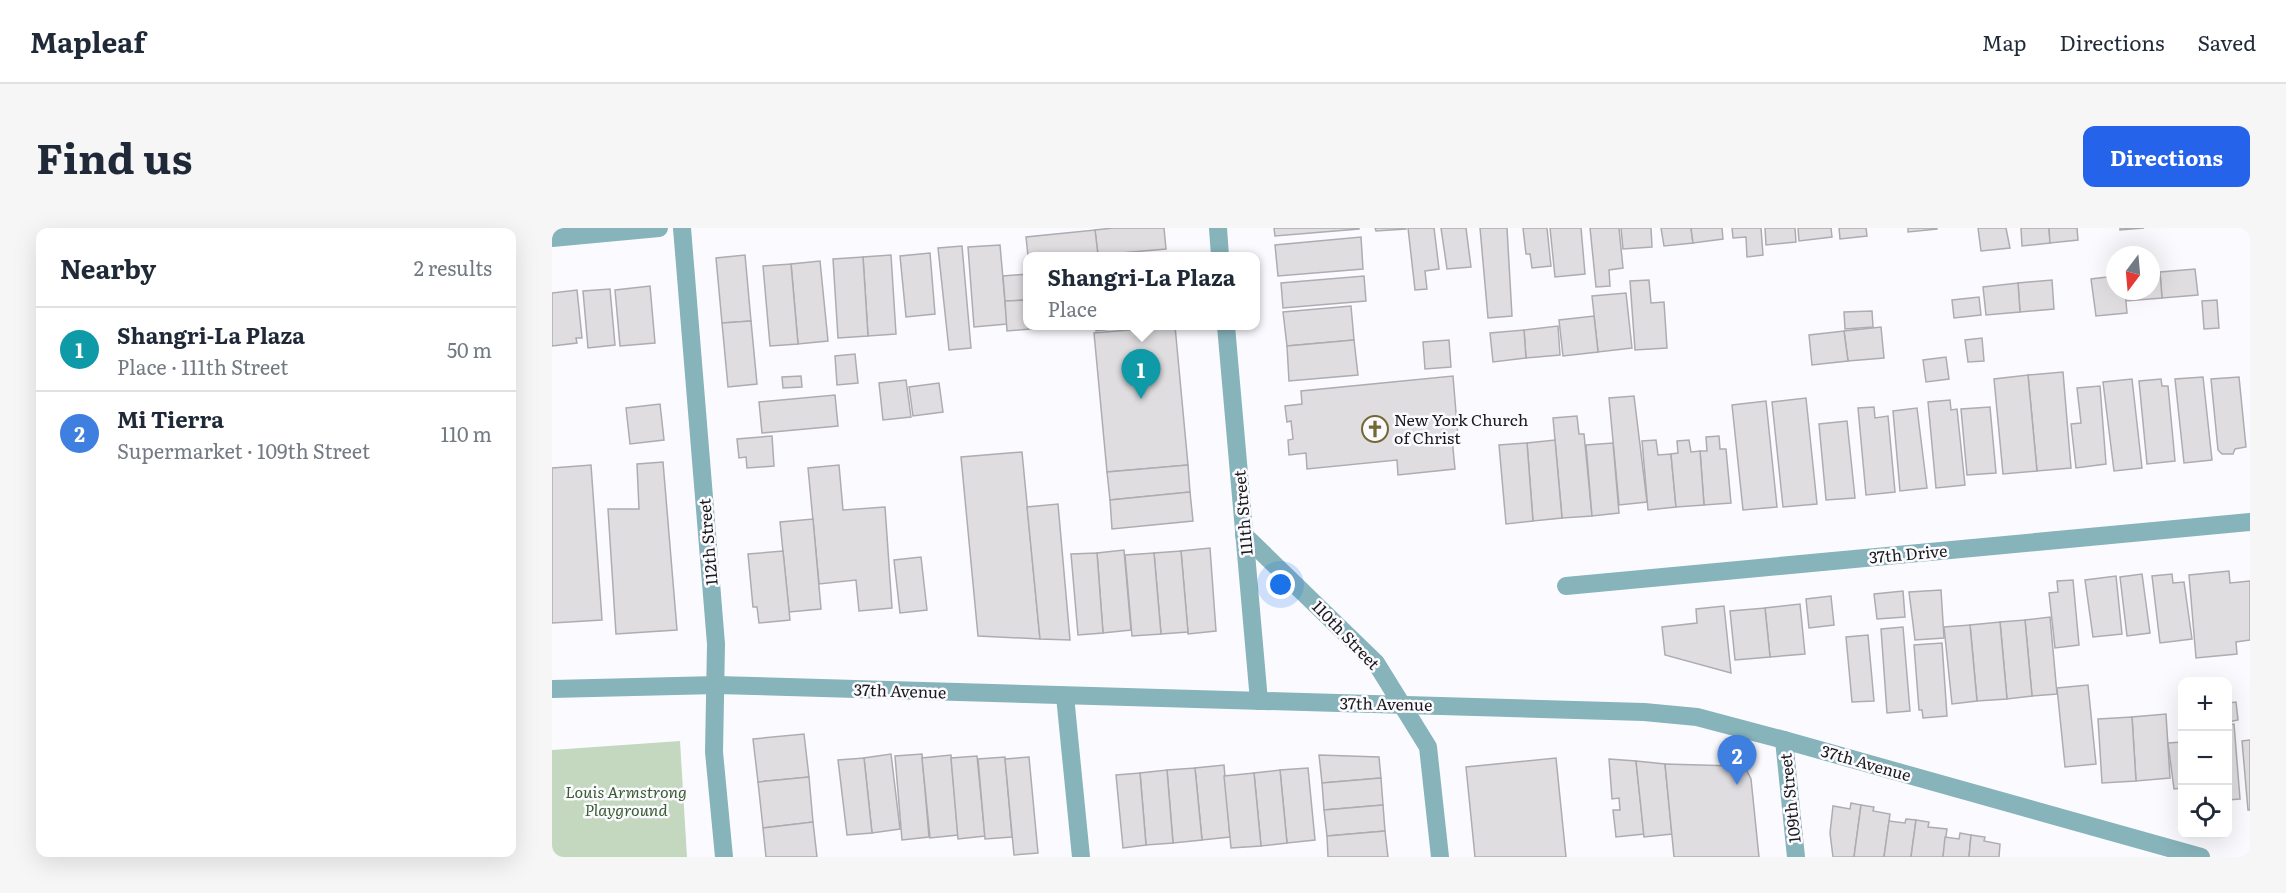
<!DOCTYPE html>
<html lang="en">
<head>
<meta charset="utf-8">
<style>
  :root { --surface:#fff; --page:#f6f6f7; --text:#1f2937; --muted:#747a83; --line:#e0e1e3; --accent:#2563eb }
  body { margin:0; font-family:Literata,serif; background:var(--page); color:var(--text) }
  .controls { position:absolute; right:18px; bottom:18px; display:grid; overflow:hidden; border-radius:12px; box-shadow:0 6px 24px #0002 }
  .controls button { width:54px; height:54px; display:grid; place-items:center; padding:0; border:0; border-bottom:2px solid var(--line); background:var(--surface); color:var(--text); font:30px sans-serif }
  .compass { position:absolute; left:1554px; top:18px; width:54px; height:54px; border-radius:50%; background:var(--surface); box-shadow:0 6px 24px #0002; rotate:196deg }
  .you { position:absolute; left:729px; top:357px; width:21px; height:21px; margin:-15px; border:4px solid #fff; border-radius:50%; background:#1a73e8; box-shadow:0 0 0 9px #1a73e833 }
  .badge { display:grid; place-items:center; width:39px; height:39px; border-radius:50%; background:var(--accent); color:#fff; font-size:20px; font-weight:700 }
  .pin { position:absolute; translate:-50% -50px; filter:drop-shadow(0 2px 3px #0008) }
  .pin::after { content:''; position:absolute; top:32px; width:21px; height:18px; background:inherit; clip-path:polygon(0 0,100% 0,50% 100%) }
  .popup { position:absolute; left:471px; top:24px; width:237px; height:78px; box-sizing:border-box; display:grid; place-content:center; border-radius:12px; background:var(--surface); filter:drop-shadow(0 2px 4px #0005); font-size:20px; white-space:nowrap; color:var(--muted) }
  .popup b { font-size:22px; color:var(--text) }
  .popup::after { content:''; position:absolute; left:50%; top:100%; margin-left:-12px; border:12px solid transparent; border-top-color:var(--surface) }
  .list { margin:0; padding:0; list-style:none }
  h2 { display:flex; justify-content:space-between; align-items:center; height:78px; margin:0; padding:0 24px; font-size:26px }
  h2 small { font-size:20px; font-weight:400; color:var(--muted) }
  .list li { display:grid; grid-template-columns:39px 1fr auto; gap:18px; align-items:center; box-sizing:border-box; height:84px; padding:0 24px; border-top:2px solid var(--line) }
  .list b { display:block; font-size:22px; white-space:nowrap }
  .list p { margin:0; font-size:20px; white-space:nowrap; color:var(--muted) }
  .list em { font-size:20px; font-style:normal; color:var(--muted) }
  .icon { flex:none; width:33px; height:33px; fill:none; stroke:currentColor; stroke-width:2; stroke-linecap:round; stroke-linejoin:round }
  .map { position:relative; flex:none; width:1698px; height:629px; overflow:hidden; border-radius:12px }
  header { display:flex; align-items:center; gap:36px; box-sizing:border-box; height:84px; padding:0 30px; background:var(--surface); border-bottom:2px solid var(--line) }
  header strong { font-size:28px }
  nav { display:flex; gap:33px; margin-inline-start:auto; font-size:21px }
  .intro { display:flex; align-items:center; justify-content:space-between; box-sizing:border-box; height:144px; padding:0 36px }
  h1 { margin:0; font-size:42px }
  .button { padding:15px 27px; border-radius:12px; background:var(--accent); color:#fff; font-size:21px; font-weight:700 }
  main { display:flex; gap:36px; padding:0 36px }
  aside { flex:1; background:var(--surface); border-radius:12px; box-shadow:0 6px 24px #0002 }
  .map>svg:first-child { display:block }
  .green { fill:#c4d7bf }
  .building { fill:#dfdde0; stroke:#aeacb0; stroke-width:1.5 }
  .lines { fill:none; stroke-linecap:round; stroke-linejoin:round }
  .street { stroke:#87b3bb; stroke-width:18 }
  .labels { text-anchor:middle; stroke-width:5; stroke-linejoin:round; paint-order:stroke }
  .poi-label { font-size:16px; fill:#1a1a1b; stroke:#fbfbff; text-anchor:start }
  .street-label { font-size:16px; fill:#1a1a1b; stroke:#fbfbff }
  .park-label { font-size:16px; font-style:italic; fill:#3b5c32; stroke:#fbfbff }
</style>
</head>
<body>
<header>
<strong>Mapleaf</strong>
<nav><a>Map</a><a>Directions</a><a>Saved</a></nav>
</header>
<div class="intro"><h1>Find us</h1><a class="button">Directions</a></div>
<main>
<aside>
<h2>Nearby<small>2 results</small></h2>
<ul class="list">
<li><span class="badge" style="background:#0f9aa8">1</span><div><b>Shangri-La Plaza</b><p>Place · 111th Street</p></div><em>50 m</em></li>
<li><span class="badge" style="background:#3f7fe0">2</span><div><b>Mi Tierra</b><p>Supermarket · 109th Street</p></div><em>110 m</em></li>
</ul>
</aside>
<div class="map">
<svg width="1698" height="629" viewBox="0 0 1698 629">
  <rect width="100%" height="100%" fill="#fbfbff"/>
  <!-- green -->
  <polygon class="green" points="128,513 135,629 0,629 0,522"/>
  <!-- building -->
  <g class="building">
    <polygon points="561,0 612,0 614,21 546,27 543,2"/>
    <polygon points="722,0 807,0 807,1 723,8"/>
    <polygon points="823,0 854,0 854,1 824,3"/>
    <polygon points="856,0 882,0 887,41 873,43 875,61 863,62"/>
    <polygon points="889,0 914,0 919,39 895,41"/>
    <polygon points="928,0 955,0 960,88 936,90"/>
    <polygon points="971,0 995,0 999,38 980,40 978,26 974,26"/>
    <polygon points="998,0 1029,0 1033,46 1003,49"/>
    <polygon points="1038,0 1067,0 1071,40 1057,42 1058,58 1044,59"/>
    <polygon points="1069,0 1099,0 1100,19 1071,21"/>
    <polygon points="1109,0 1139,0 1141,15 1112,18"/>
    <polygon points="1139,0 1170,0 1171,11 1141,15"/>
    <polygon points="1180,0 1209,0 1211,27 1195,29 1194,9 1181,10"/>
    <polygon points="1213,0 1243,0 1244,14 1214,17"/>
    <polygon points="1246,0 1279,0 1280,9 1247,13"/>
    <polygon points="1287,0 1314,0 1315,8 1288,11"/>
    <polygon points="1356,0 1385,0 1385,1 1356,4"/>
    <polygon points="1426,0 1454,0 1458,20 1429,23"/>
    <polygon points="1469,0 1497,0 1498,15 1470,18"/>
    <polygon points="1497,0 1525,0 1526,12 1498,15"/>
    <polygon points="1568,0 1592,0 1568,2"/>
    <polygon points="543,2 546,27 476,28 474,9"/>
    <polygon points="809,9 811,41 726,48 723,17"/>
    <polygon points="448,17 455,96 422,99 416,19"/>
    <polygon points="410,18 419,120 397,122 386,20"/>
    <polygon points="378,25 383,86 354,89 348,28"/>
    <polygon points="617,25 618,28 588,28"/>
    <polygon points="193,27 199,93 170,95 164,30"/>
    <polygon points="339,27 344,106 316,108 311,29"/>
    <polygon points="311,29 316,108 286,110 281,31"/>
    <polygon points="268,33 276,113 246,116 239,36"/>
    <polygon points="239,36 246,116 218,118 211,38"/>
    <polygon points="1643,41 1646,67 1610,70 1608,44"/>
    <polygon points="1608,44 1610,70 1574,73 1573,63 1599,63 1599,45"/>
    <polygon points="475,46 475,72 453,73 451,48"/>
    <polygon points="812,48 814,73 731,80 729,55"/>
    <polygon points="1563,48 1563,63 1573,63 1575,85 1544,88 1539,51"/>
    <polygon points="1097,52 1099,75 1112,74 1115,120 1083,122 1078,53"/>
    <polygon points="1500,52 1502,81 1468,84 1466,55"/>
    <polygon points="1466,55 1468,84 1434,87 1431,59"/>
    <polygon points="98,58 103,115 68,118 63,62"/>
    <polygon points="58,61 63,117 36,120 31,63"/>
    <polygon points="25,62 30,110 24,110 25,115 0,118 0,65"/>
    <polygon points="1074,65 1080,120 1046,124 1040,68"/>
    <polygon points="1427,69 1429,87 1402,90 1400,72"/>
    <polygon points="475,72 475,98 489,98 489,100 455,103 453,73"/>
    <polygon points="1665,72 1667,100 1652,101 1650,73"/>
    <polygon points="799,78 802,112 735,118 731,84"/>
    <polygon points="1320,83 1321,99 1293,101 1292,84"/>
    <polygon points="1042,88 1046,124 1011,128 1007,92"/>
    <polygon points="199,93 205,156 176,159 170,95"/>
    <polygon points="543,98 586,98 544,103"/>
    <polygon points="623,98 636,237 555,244 542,105"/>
    <polygon points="1006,98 1008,127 974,130 972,102"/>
    <polygon points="1329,99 1332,130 1296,133 1292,103"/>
    <polygon points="972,102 974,130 941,134 938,105"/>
    <polygon points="1292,103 1296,133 1260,137 1257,107"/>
    <polygon points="1430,110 1432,133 1416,134 1413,112"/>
    <polygon points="802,112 806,147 737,153 735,118"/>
    <polygon points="897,112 899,139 873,141 871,114"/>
    <polygon points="303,126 306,155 285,157 283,128"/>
    <polygon points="1394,129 1397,151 1374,154 1371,132"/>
    <polygon points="1511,144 1519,240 1485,243 1476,147"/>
    <polygon points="1476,147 1485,243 1451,246 1442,151"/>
    <polygon points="249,148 250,159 231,160 230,149"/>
    <polygon points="901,148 906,209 900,210 903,241 846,247 845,232 755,241 754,225 737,227 736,212 741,211 739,193 735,194 733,178 750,176 749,163"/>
    <polygon points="1651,149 1660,232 1632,235 1623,151"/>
    <polygon points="1687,149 1694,219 1683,221 1681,226 1670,226 1666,222 1659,151"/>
    <polygon points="1580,151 1590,240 1562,243 1551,154"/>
    <polygon points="1609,151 1610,158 1616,158 1623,233 1595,236 1587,153"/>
    <polygon points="354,152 359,189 331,192 327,155"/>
    <polygon points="387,155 391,184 361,188 357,159"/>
    <polygon points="1548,158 1554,236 1524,240 1519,196 1529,195 1525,160"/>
    <polygon points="283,167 286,198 210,205 207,174"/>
    <polygon points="1082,168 1095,274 1067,277 1057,170"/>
    <polygon points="1254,170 1265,276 1231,279 1220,174"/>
    <polygon points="1398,172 1399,182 1405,181 1413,257 1384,260 1376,174"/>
    <polygon points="1214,173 1225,279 1191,282 1180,177"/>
    <polygon points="108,176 112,212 78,216 74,180"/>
    <polygon points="1322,179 1323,190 1336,188 1343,264 1314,267 1306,180"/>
    <polygon points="1438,179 1444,245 1415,247 1409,181"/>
    <polygon points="1365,180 1375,260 1348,263 1341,183"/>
    <polygon points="1025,188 1027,206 1032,206 1040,288 1010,290 1001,190"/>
    <polygon points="1295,193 1303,270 1274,272 1267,196"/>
    <polygon points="220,208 222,238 195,240 194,229 187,230 185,211"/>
    <polygon points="1167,208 1168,221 1174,221 1179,275 1152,277 1148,223 1155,223 1154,209"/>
    <polygon points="1003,212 1010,290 981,293 975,215"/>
    <polygon points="1104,212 1106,227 1119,226 1124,279 1096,282 1090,213"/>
    <polygon points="1137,212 1139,224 1148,223 1152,277 1124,279 1119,226 1126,225 1125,213"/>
    <polygon points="975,215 981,293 954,296 947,217"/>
    <polygon points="1061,215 1067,285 1040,288 1034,217"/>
    <polygon points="470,224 488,411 426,408 409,229"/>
    <polygon points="111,234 125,402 64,406 56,281 87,281 85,236"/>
    <polygon points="39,237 50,392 0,395 0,240"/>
    <polygon points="287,237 291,282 333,279 340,380 307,383 304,352 267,356 256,240"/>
    <polygon points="636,237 638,264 558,272 555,244"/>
    <polygon points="638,264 641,293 560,301 558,272"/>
    <polygon points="506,276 518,412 488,411 475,279"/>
    <polygon points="261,291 269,381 237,384 228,294"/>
    <polygon points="658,320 664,403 636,406 629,323"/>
    <polygon points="572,322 579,402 551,405 545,325"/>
    <polygon points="231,323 238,392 207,395 205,379 201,379 196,326"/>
    <polygon points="629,323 636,404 609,406 602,325"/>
    <polygon points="545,325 551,405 526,407 519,326"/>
    <polygon points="602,325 609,406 580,408 573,327"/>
    <polygon points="369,329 375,382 348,385 342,332"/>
    <polygon points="1677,343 1678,355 1698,353 1698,412 1684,414 1685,426 1644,430 1637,347"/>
    <polygon points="1590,346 1598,405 1575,408 1568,349"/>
    <polygon points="1620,346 1621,355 1632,354 1640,411 1608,415 1600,348"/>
    <polygon points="1564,348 1570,406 1541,409 1533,352"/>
    <polygon points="1521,352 1527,417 1503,420 1497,365 1506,364 1505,353"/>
    <polygon points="1389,362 1392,410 1363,412 1357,364"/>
    <polygon points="1351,363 1353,389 1325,391 1322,366"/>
    <polygon points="1279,368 1282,397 1257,400 1254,371"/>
    <polygon points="1248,376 1253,426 1218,429 1213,380"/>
    <polygon points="1172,378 1179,445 1113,427 1110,399 1145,395 1144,381"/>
    <polygon points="1213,380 1218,429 1183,432 1178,383"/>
    <polygon points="1498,389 1505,466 1480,468 1473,392"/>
    <polygon points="1473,392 1480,468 1455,471 1448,394"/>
    <polygon points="1448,394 1455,471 1425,473 1418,397"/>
    <polygon points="1418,397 1425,473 1400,476 1392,399"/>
    <polygon points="1351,399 1358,483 1335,485 1329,401"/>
    <polygon points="1316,407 1322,473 1300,474 1294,409"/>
    <polygon points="1390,415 1395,488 1371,490 1370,482 1367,482 1362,417"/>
    <polygon points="1536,457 1544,536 1513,539 1505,460"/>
    <polygon points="1684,474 1686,492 1676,494 1676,475"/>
    <polygon points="1614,486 1618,550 1584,553 1580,489"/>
    <polygon points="1580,489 1584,553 1550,555 1546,491"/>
    <polygon points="1682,496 1688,571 1676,572 1676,497"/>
    <polygon points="252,506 257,549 206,554 201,511"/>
    <polygon points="1698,512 1698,582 1696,582 1690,513"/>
    <polygon points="1630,514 1630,560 1622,561 1616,515"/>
    <polygon points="339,526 348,601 320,605 312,530"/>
    <polygon points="370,526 377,609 350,612 343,528"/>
    <polygon points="399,527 406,607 378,610 370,530"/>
    <polygon points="767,527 827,529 829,550 770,555"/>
    <polygon points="425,528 433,608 406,611 399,530"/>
    <polygon points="453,529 460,609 433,611 426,531"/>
    <polygon points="477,529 486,625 462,627 453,531"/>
    <polygon points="312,530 320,605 295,607 286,532"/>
    <polygon points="1004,530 1014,629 923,629 914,539"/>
    <polygon points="1057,531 1084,533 1092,606 1064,609 1061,582 1068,582 1067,570 1060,571"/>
    <polygon points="1084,533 1113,536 1120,606 1092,609"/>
    <polygon points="1113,536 1183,538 1195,543 1199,551 1207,629 1122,629"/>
    <polygon points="672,537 678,609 650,612 643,540"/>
    <polygon points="643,540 650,612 621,615 615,542"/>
    <polygon points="756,540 763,612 735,615 728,542"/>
    <polygon points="615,542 621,615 594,617 588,545"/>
    <polygon points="728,542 735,615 709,618 702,545"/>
    <polygon points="588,545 594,617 571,620 564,547"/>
    <polygon points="702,545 709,618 679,620 672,548"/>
    <polygon points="257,549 261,594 211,600 206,554"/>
    <polygon points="829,550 831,577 772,582 770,555"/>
    <polygon points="1299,575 1309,577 1302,629 1281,629 1278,605 1281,578 1298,581"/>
    <polygon points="831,577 833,603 775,608 772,582"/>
    <polygon points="1309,577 1322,579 1321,583 1338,586 1332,629 1302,629"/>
    <polygon points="1354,591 1364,592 1359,629 1332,629 1337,593 1353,595"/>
    <polygon points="1364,592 1377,594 1376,599 1395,601 1391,629 1359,629"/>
    <polygon points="261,594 265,629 214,629 211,600"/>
    <polygon points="833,603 836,629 776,629 775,608"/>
    <polygon points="1408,605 1419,607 1417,629 1391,629 1393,609 1407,611"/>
    <polygon points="1419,607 1433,609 1432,613 1448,616 1447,629 1417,629"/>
  </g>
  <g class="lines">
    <!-- street -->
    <g class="street">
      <polyline points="130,0 164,416 162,524 172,629"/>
      <polyline points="666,0 668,28"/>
      <polyline points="0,10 107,0"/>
      <polyline points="674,98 707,473"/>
      <polyline points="692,307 824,435 876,519 888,629"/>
      <polyline points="1014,358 1698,294"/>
      <polyline points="0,461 165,457 1092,484 1145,489 1232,512 1649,629"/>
      <polyline points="513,468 529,629"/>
      <polyline points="1232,512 1244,629"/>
    </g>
  </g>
  <!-- icons -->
  <defs>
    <symbol id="church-ring" viewBox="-11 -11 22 22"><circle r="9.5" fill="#fbfbff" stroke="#746835" stroke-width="1.5"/><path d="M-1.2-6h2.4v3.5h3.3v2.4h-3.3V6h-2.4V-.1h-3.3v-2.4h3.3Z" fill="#746835"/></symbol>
  </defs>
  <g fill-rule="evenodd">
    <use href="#church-ring" x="808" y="186" width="30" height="30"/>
  </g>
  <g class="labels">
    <!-- poi labels -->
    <g class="poi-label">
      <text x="842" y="198">New York Church<tspan x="842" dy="18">of Christ</tspan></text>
    </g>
    <!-- street labels -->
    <g class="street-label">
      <text transform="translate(691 285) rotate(-95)" y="6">111th Street</text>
      <text transform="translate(156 314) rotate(-95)" y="6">112th Street</text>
      <text transform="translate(1356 326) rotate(-5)" y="6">37th Drive</text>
      <text transform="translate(794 407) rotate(46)" y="6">110th Street</text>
      <text transform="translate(348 463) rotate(2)" y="6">37th Avenue</text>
      <text transform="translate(834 476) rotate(1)" y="6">37th Avenue</text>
      <text transform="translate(1314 535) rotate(16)" y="6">37th Avenue</text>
      <text transform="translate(1238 570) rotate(-96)" y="6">109th Street</text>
    </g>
    <!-- park labels -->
    <g class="park-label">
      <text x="74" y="570">Louis Armstrong<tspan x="74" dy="18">Playground</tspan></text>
    </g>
  </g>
</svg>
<div class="controls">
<button>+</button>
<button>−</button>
<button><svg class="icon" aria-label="locate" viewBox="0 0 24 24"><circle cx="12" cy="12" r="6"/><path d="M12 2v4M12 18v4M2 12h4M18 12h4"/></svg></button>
</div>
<svg class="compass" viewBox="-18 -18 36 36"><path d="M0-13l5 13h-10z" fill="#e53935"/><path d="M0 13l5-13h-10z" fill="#747a83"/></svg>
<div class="you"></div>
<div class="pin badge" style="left:589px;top:171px;background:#0f9aa8">1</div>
<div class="popup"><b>Shangri-La Plaza</b>Place</div>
<div class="pin badge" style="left:1185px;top:557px;background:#3f7fe0">2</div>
</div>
</main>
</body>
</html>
